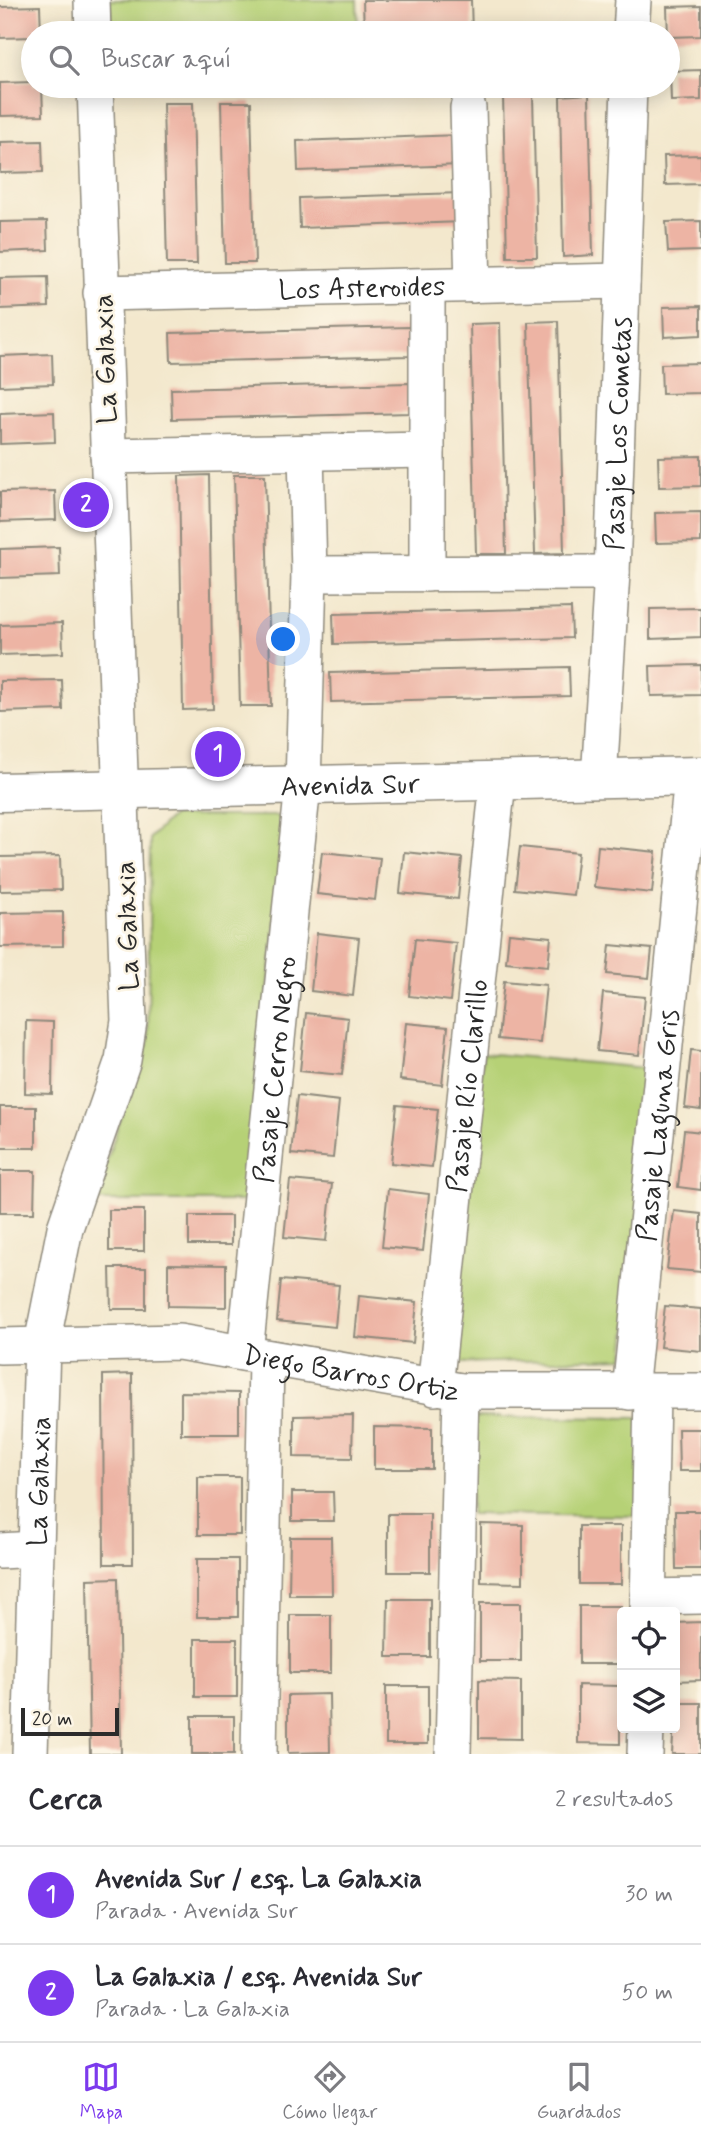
<!DOCTYPE html>
<html lang="es">
<head>
<meta charset="utf-8">
<style>
  :root { --surface:#fff; --page:#f2f2f3; --text:#2b2b33; --muted:#7c7c81; --line:#e1e1e2; --accent:#7c3aed }
  body { margin:0; font-family:Mynerve,sans-serif; background:var(--page); color:var(--text) }
  .controls { position:absolute; right:21px; bottom:21px; display:grid; overflow:hidden; border-radius:7px; box-shadow:0 4px 18px #0003 }
  .controls button { width:63px; height:63px; display:grid; place-items:center; padding:0; border:0; border-bottom:2px solid var(--line); background:var(--surface); color:var(--text); font:35px sans-serif }
  .scale { position:absolute; left:21px; bottom:18px; width:98px; box-sizing:border-box; padding-left:7px; border:4px solid #2b2b2b; border-top:0; font-size:19px; line-height:24px; white-space:nowrap; color:#2b2b2b; -webkit-text-stroke:5px #fcf5e5; paint-order:stroke }
  .you { position:absolute; left:284px; top:640px; width:24px; height:24px; margin:-18px; border:5px solid #fff; border-radius:50%; background:#1a73e8; box-shadow:0 0 0 10px #1a73e833 }
  .badge { display:grid; place-items:center; width:46px; height:46px; border-radius:50%; background:var(--accent); color:#fff; font-size:23px; font-weight:700 }
  .pin { position:absolute; translate:-50% -50%; border:4px solid #fff; box-shadow:0 2px 7px #0006 }
  .list { margin:0; padding:0; list-style:none }
  h2 { display:flex; justify-content:space-between; align-items:center; height:91px; margin:0; padding:0 28px; font-size:30px }
  h2 small { font-size:23px; font-weight:400; color:var(--muted) }
  .list li { display:grid; grid-template-columns:46px 1fr auto; gap:21px; align-items:center; box-sizing:border-box; height:98px; padding:0 28px; border-top:2px solid var(--line) }
  .list b { display:block; font-size:26px; white-space:nowrap }
  .list p { margin:0; font-size:23px; white-space:nowrap; color:var(--muted) }
  .list em { font-size:23px; font-style:normal; color:var(--muted) }
  .icon { flex:none; width:38px; height:38px; fill:none; stroke:currentColor; stroke-width:2; stroke-linecap:round; stroke-linejoin:round }
  .map { position:relative; flex:none; width:701px; height:1754px; overflow:hidden }
  .search { position:absolute; background:var(--surface); box-shadow:0 4px 18px #0003; left:21px; right:21px; top:21px; height:77px; display:flex; align-items:center; gap:18px; box-sizing:border-box; padding:0 24px; border-radius:38px; color:var(--muted); font-size:26px }
  .sheet { height:287px; background:var(--surface) }
  nav { display:flex; justify-content:space-around; align-items:center; box-sizing:border-box; height:98px; border-top:2px solid var(--line); background:var(--surface); font-size:19px; color:var(--muted) }
  nav a { display:grid; justify-items:center; gap:4px }
  nav .on { color:var(--accent) }
  .map>svg:first-child { display:block }
  .green { fill:#b6d176; stroke:#707e50; stroke-width:2 }
  .building { fill:#edb4a4 }
  .lines { fill:none; stroke-linecap:round; stroke-linejoin:round }
  .minor-casing { stroke:#8f8a7c; stroke-width:38 }
  .tertiary-casing { stroke:#8f8a7c; stroke-width:41 }
  .minor { stroke:#fff; stroke-width:35 }
  .tertiary { stroke:#fff; stroke-width:38 }
  .labels { text-anchor:middle; stroke-width:5; stroke-linejoin:round; paint-order:stroke }
  .street-label { font-size:28px; fill:#2b2b2b; stroke:#fcf5e5 }
</style>
</head>
<body>
<div class="map">
<svg width="701" height="1754" viewBox="0 0 701 1754">
  <rect width="100%" height="100%" fill="#fcf5e5"/>
  <filter id="ink" filterUnits="userSpaceOnUse"><feTurbulence type="fractalNoise" baseFrequency=".0143" numOctaves="2"/><feDisplacementMap in="SourceGraphic" scale="14" xChannelSelector="R" yChannelSelector="G"/><feConvolveMatrix kernelMatrix="1 2 1 2 8 2 1 2 1" color-interpolation-filters="sRGB"/></filter>
  <filter id="wash" filterUnits="userSpaceOnUse"><feTurbulence type="fractalNoise" baseFrequency=".00686" numOctaves="4" result="noise"/><feDisplacementMap in="SourceGraphic" scale="28" xChannelSelector="R" yChannelSelector="G"/><feGaussianBlur stdDeviation="1.57" result="paint"/><feColorMatrix in="noise" values="0 0 0 0 0 0 0 0 0 0 0 0 0 0 0 0 0 1.4 0 .05"/><feComposite in="paint" operator="in"/></filter>
  <g filter="url(#wash)">
    <rect width="100%" height="100%" fill="#f3e8cd"/>
    <!-- green -->
    <g class="green">
      <polygon points="109,0 357,0 358,33 111,33"/>
      <polygon points="172,816 279,816 284,835 247,1201 94,1201 138,1064 148,1044 150,838"/>
      <polygon points="483,1053 654,1069 624,1358 460,1363 452,1352"/>
      <polygon points="472,1417 641,1418 641,1516 471,1514"/>
    </g>
    <g id="blocks">
      <!-- building -->
      <g class="building">
        <polygon points="363,0 471,0 472,33 364,33"/>
        <polygon points="40,6 41,33 33,33 33,37 0,38 0,7"/>
        <polygon points="701,6 701,36 668,37 667,7"/>
        <polygon points="701,70 701,100 671,101 670,71"/>
        <polygon points="33,82 33,86 42,86 43,115 0,116 0,83"/>
        <polygon points="589,94 593,255 563,257 560,96"/>
        <polygon points="503,96 533,96 537,257 507,257"/>
        <polygon points="221,102 251,102 255,263 225,263"/>
        <polygon points="163,103 193,103 197,264 167,264"/>
        <polygon points="458,135 460,165 298,171 297,141"/>
        <polygon points="42,141 43,172 0,173 0,142"/>
        <polygon points="701,155 701,184 665,185 664,156"/>
        <polygon points="461,193 462,222 300,228 299,198"/>
        <polygon points="47,221 48,250 0,252 0,222"/>
        <polygon points="701,221 701,251 668,252 666,222"/>
        <polygon points="48,277 49,307 0,309 0,278"/>
        <polygon points="701,306 701,335 664,337 663,307"/>
        <polygon points="558,321 564,553 535,554 528,322"/>
        <polygon points="500,323 506,554 476,554 470,324"/>
        <polygon points="409,327 410,356 171,362 170,333"/>
        <polygon points="52,354 53,384 0,386 0,356"/>
        <polygon points="701,363 701,393 662,394 661,364"/>
        <polygon points="409,383 410,413 172,419 171,389"/>
        <polygon points="54,412 55,442 0,444 0,414"/>
        <polygon points="701,456 701,486 659,487 658,457"/>
        <polygon points="209,475 213,709 183,710 179,476"/>
        <polygon points="234,475 265,475 271,706 240,706"/>
        <polygon points="55,491 56,520 0,522 0,492"/>
        <polygon points="701,512 701,542 656,543 655,513"/>
        <polygon points="59,547 60,576 0,578 0,549"/>
        <polygon points="571,608 572,638 334,644 333,614"/>
        <polygon points="701,608 701,637 650,639 650,609"/>
        <polygon points="62,623 63,653 0,655 0,625"/>
        <polygon points="701,665 701,695 651,696 650,666"/>
        <polygon points="569,667 570,696 331,702 330,673"/>
        <polygon points="62,680 63,710 0,712 0,681"/>
        <polygon points="598,846 656,852 652,893 594,887"/>
        <polygon points="520,847 578,853 573,895 515,889"/>
        <polygon points="322,852 380,858 375,900 317,894"/>
        <polygon points="404,852 462,858 458,899 400,893"/>
        <polygon points="60,856 61,890 0,891 0,857"/>
        <polygon points="63,912 63,946 0,947 0,913"/>
        <polygon points="317,933 359,938 353,996 311,991"/>
        <polygon points="509,933 551,937 548,966 506,962"/>
        <polygon points="415,939 456,943 450,1001 409,996"/>
        <polygon points="610,945 652,949 649,978 607,974"/>
        <polygon points="504,981 546,985 540,1043 498,1039"/>
        <polygon points="603,993 645,997 639,1055 597,1051"/>
        <polygon points="306,1013 348,1018 342,1075 300,1071"/>
        <polygon points="26,1021 53,1022 52,1094 25,1093"/>
        <polygon points="406,1023 448,1027 442,1085 400,1080"/>
        <polygon points="691,1050 701,1051 701,1110 685,1108"/>
        <polygon points="297,1096 339,1101 333,1158 291,1154"/>
        <polygon points="397,1105 438,1109 432,1167 391,1163"/>
        <rect x="0" y="1107" width="36" height="41"/>
        <polygon points="684,1130 701,1132 701,1190 678,1187"/>
        <polygon points="0,1171 35,1171 34,1213 0,1213"/>
        <polygon points="290,1180 332,1184 326,1241 284,1237"/>
        <polygon points="388,1189 429,1194 423,1251 382,1247"/>
        <rect x="109" y="1210" width="35" height="41"/>
        <polygon points="674,1211 701,1214 701,1272 667,1269"/>
        <rect x="189" y="1216" width="42" height="29"/>
        <polygon points="168,1264 226,1265 226,1307 168,1306"/>
        <polygon points="110,1268 146,1268 146,1309 111,1309"/>
        <polygon points="281,1280 339,1285 335,1327 277,1321"/>
        <polygon points="359,1296 417,1302 413,1343 355,1337"/>
        <polygon points="665,1306 701,1309 701,1351 660,1347"/>
        <polygon points="132,1374 133,1564 104,1564 103,1375"/>
        <polygon points="181,1392 239,1393 239,1434 181,1434"/>
        <polygon points="353,1415 352,1458 294,1457 294,1416"/>
        <polygon points="374,1427 432,1428 432,1469 374,1469"/>
        <polygon points="678,1429 701,1429 701,1471 679,1471"/>
        <rect x="198" y="1477" width="42" height="58"/>
        <polygon points="292,1492 333,1492 334,1521 292,1521"/>
        <polygon points="675,1511 701,1511 701,1569 676,1569"/>
        <rect x="388" y="1514" width="42" height="58"/>
        <polygon points="481,1524 523,1525 523,1583 481,1582"/>
        <rect x="579" y="1526" width="42" height="58"/>
        <polygon points="290,1537 331,1537 332,1595 289,1595"/>
        <rect x="197" y="1559" width="41" height="58"/>
        <polygon points="118,1578 121,1754 90,1754 87,1579"/>
        <polygon points="388,1599 430,1599 430,1657 387,1657"/>
        <rect x="480" y="1603" width="41" height="58"/>
        <rect x="579" y="1606" width="42" height="58"/>
        <rect x="290" y="1615" width="41" height="58"/>
        <polygon points="701,1622 701,1680 675,1681 675,1623"/>
        <rect x="195" y="1639" width="42" height="58"/>
        <polygon points="479,1680 521,1681 521,1739 479,1738"/>
        <polygon points="578,1685 620,1686 620,1744 578,1743"/>
        <rect x="386" y="1686" width="42" height="58"/>
        <polygon points="329,1694 330,1752 288,1753 288,1695"/>
        <polygon points="675,1703 701,1703 701,1754 672,1754"/>
        <rect x="192" y="1716" width="42" height="38"/>
      </g>
    </g>
  </g>
  <g filter="url(#ink)">
    <use href="#blocks" fill-opacity="0" stroke="#8f8a7c" stroke-width="2"/>
    <g class="lines">
      <defs>
        <g id="minor">
          <polyline points="92,0 93,33"/>
          <polyline points="631,33 633,0"/>
          <polyline points="468,108 473,285"/>
          <path id="s1" d="M 101,293 L 622,281"/>
          <polyline points="108,456 427,450"/>
          <polyline points="309,574 612,573"/>
          <polyline points="427,574 427,286"/>
          <path id="s2" d="M 599,779 L 612,573 L 629,86"/>
          <path id="s3" d="M 0,1346 L 179,1342 L 461,1391 L 701,1391"/>
          <path id="s4" d="M 245,1353 L 303,785 L 309,574 L 306,452"/>
          <path id="s5" d="M 435,1388 L 498,781"/>
          <path id="s6" d="M 630,1392 L 692,777"/>
          <polyline points="0,1551 35,1549"/>
          <polyline points="648,1597 701,1596"/>
          <polyline points="648,1612 652,1392"/>
          <path id="s7" d="M 30,1754 L 42,1344 L 65,1228 L 123,1060 L 129,1021 L 95,86"/>
          <polyline points="259,1754 266,1358"/>
          <polyline points="453,1754 461,1391"/>
          <polyline points="645,1754 646,1728"/>
        </g>
        <g id="tertiary">
          <path id="s8" d="M 0,792 L 701,776"/>
        </g>
      </defs>
      <!-- minor casing -->
      <use href="#minor" class="minor-casing"/>
      <!-- tertiary casing -->
      <use href="#tertiary" class="tertiary-casing"/>
      <!-- minor -->
      <use href="#minor" class="minor"/>
      <!-- tertiary -->
      <use href="#tertiary" class="tertiary"/>
    </g>
  </g>
  <g class="labels">
    <!-- street labels -->
    <g class="street-label">
      <text dy="10" stroke="none"><textPath href="#s1" startOffset="261">Los Asteroides</textPath></text>
      <text transform="translate(104 359) rotate(-92)" y="10">La Galaxia</text>
      <text dy="10" stroke="none"><textPath href="#s2" startOffset="346">Pasaje Los Cometas</textPath></text>
      <text dy="10" stroke="none"><textPath href="#s8" startOffset="350">Avenida Sur</textPath></text>
      <text transform="translate(126 926) rotate(-92)" y="10">La Galaxia</text>
      <text dy="10" stroke="none"><textPath href="#s4" startOffset="285">Pasaje Cerro Negro</textPath></text>
      <text dy="10" stroke="none"><textPath href="#s5" startOffset="304">Pasaje Río Clarillo</textPath></text>
      <text dy="10" stroke="none"><textPath href="#s6" startOffset="268">Pasaje Laguna Gris</textPath></text>
      <text dy="10" stroke="none"><textPath href="#s3" startOffset="354">Diego Barros Ortiz</textPath></text>
      <text dy="10" stroke="none"><textPath href="#s7" startOffset="273">La Galaxia</textPath></text>
    </g>
  </g>
</svg>
<div class="controls">
<button><svg class="icon" aria-label="locate" viewBox="0 0 24 24"><circle cx="12" cy="12" r="6"/><path d="M12 2v4M12 18v4M2 12h4M18 12h4"/></svg></button>
<button><svg class="icon" aria-label="layers" viewBox="0 0 24 24"><path d="M12 4l9 5-9 5-9-5zM3 14l9 5 9-5"/></svg></button>
</div>
<div class="scale">20 m</div>
<div class="you"></div>
<div class="pin badge" style="left:218px;top:754px">1</div>
<div class="pin badge" style="left:86px;top:505px">2</div>
<div class="search"><svg class="icon" aria-label="search" viewBox="0 0 24 24"><circle cx="10" cy="10" r="6"/><path d="M15 15l6 6"/></svg>Buscar aquí</div>
</div>
<section class="sheet">
<h2>Cerca<small>2 resultados</small></h2>
<ul class="list">
<li><span class="badge">1</span><div><b>Avenida Sur / esq. La Galaxia</b><p>Parada · Avenida Sur</p></div><em>30 m</em></li>
<li><span class="badge">2</span><div><b>La Galaxia / esq. Avenida Sur</b><p>Parada · La Galaxia</p></div><em>50 m</em></li>
</ul>
</section>
<nav>
<a class="on"><svg class="icon" aria-label="map" viewBox="0 0 24 24"><path d="M3 6l6-2 6 2 6-2v14l-6 2-6-2-6 2zM9 4v14M15 6v14"/></svg>Mapa</a>
<a><svg class="icon" aria-label="directions" viewBox="0 0 24 24"><path d="M12 3l9 9-9 9-9-9zM9 14v-3h6M13 9l2 2-2 2"/></svg>Cómo llegar</a>
<a><svg class="icon" aria-label="saved" viewBox="0 0 24 24"><path d="M7 4h10v16l-5-4-5 4z"/></svg>Guardados</a>
</nav>
</body>
</html>
